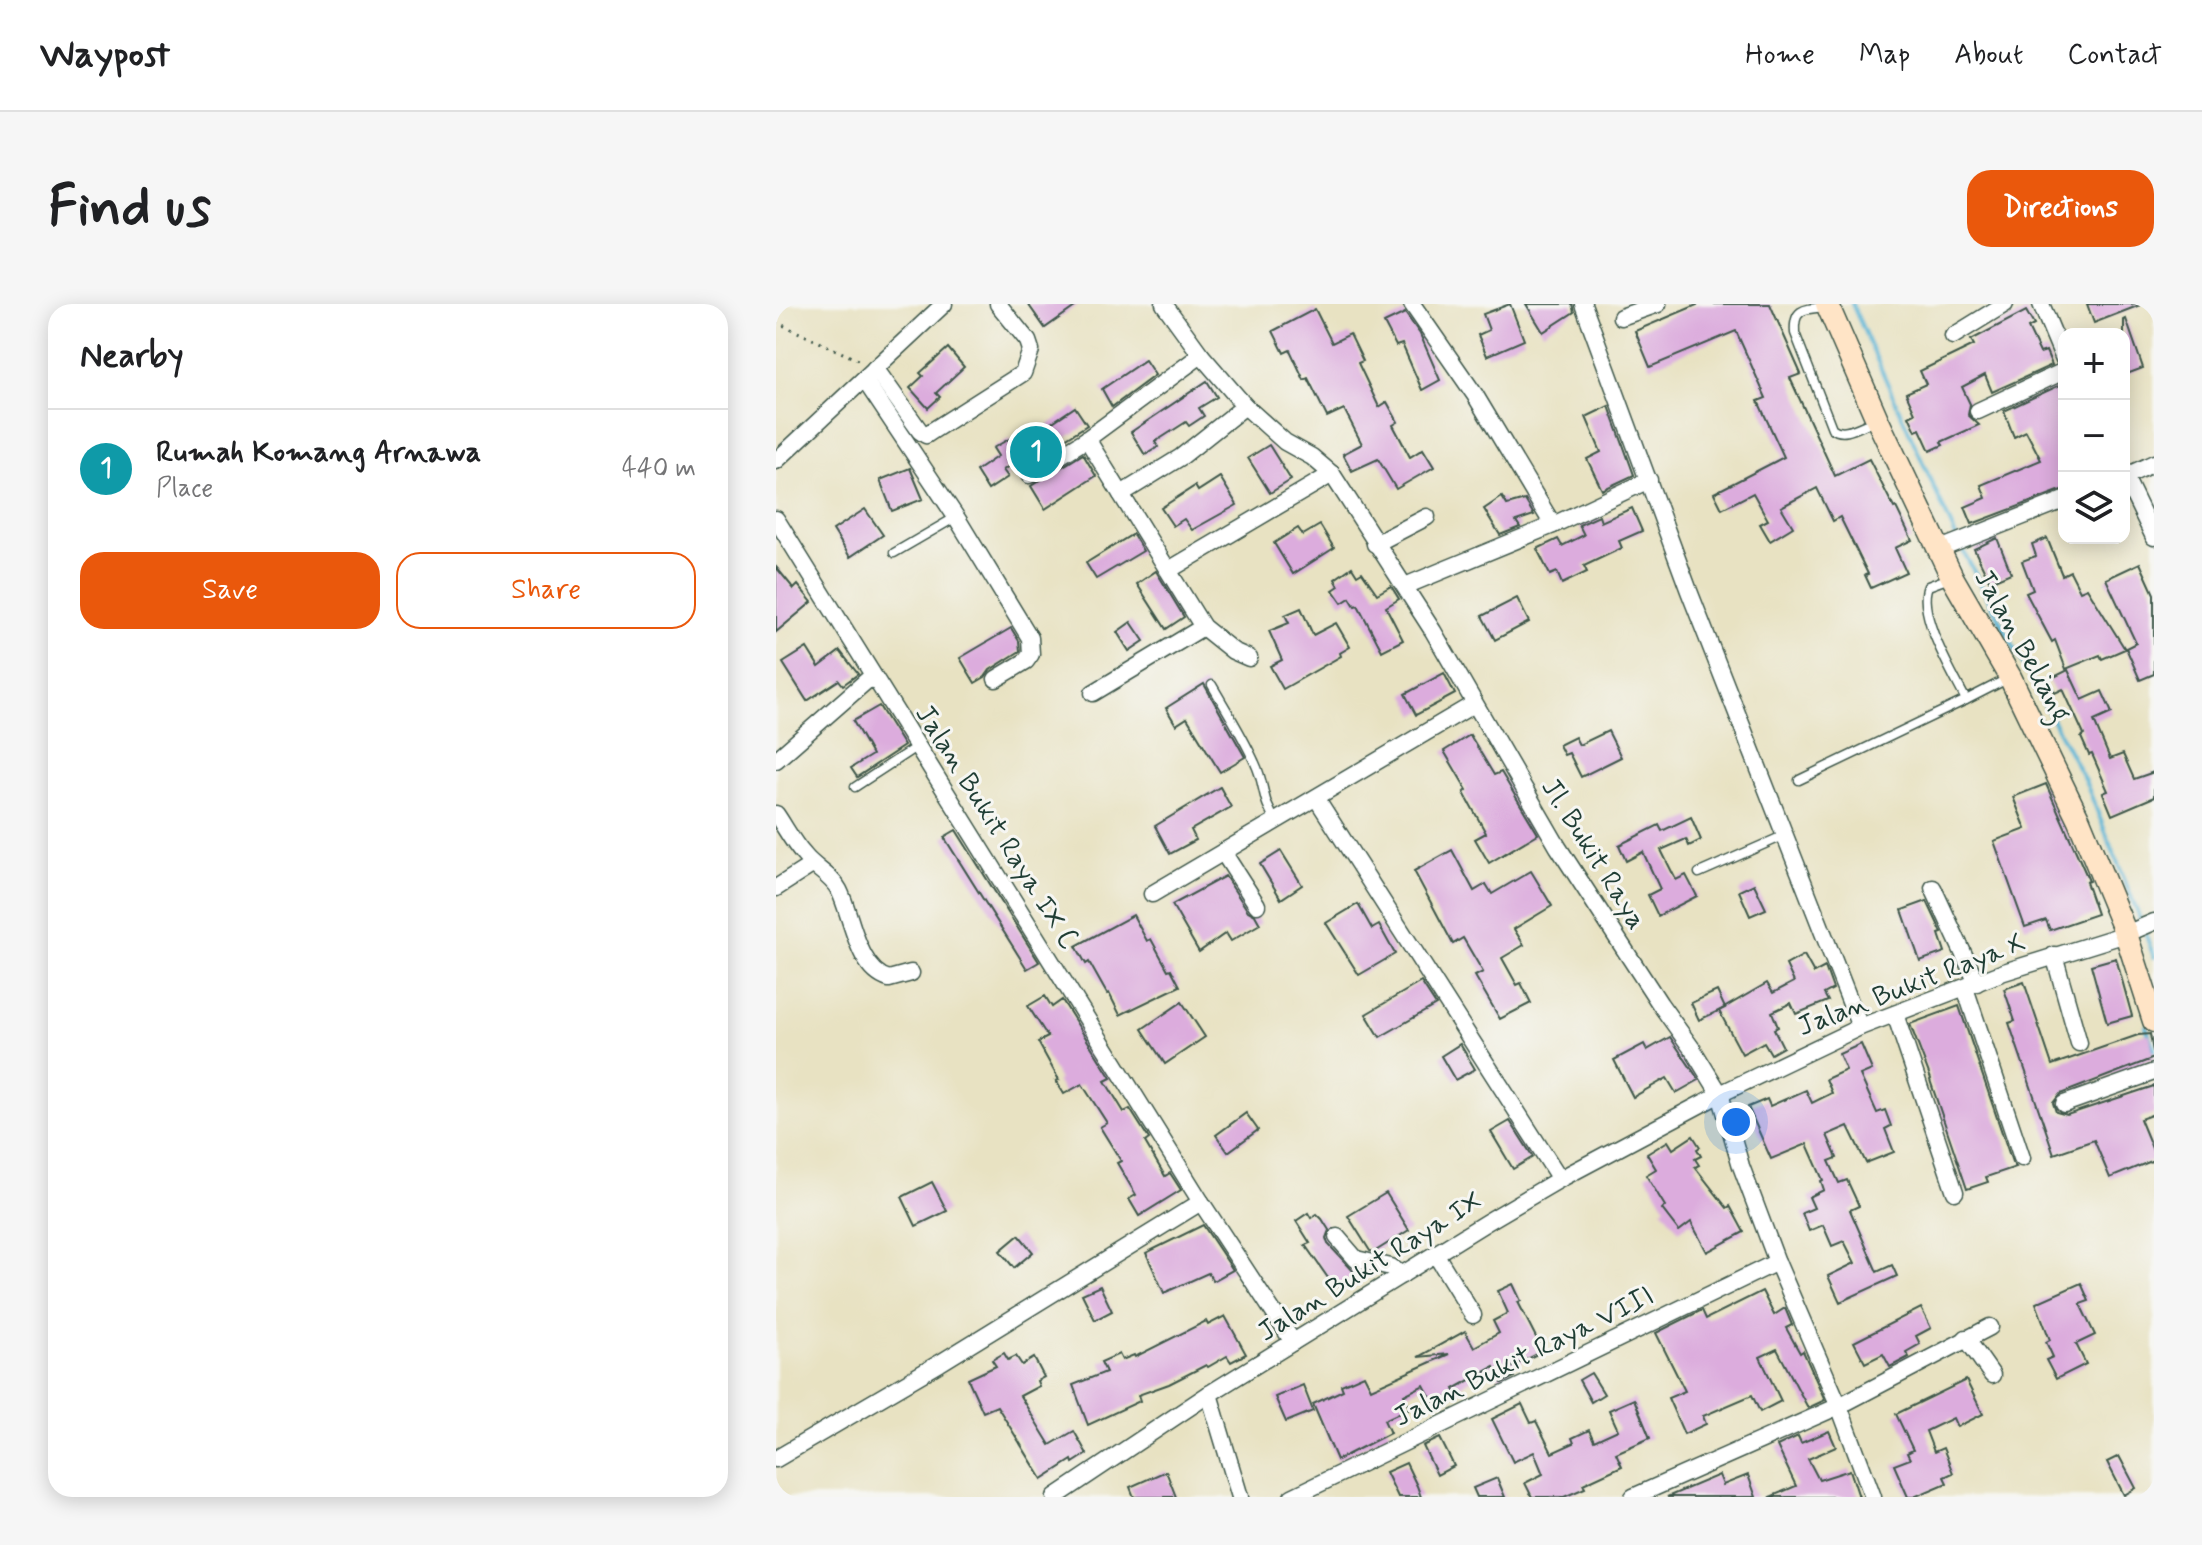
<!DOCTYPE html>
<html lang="en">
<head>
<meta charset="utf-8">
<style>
  :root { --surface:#fff; --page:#f6f6f6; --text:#202124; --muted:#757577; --line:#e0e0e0; --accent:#ea580c }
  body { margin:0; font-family:Mynerve,sans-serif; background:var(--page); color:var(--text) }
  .controls { position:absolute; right:24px; top:24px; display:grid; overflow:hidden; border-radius:16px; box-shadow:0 4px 20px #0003 }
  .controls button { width:72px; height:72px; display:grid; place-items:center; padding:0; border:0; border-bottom:2px solid var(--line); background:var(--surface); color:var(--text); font:40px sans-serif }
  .you { position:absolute; left:960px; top:818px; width:28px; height:28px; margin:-20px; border:6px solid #fff; border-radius:50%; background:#1a73e8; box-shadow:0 0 0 12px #1a73e833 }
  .badge { display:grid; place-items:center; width:52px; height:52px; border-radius:50%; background:var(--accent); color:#fff; font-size:26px; font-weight:700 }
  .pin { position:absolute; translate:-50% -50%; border:4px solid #fff; box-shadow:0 2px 8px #0006 }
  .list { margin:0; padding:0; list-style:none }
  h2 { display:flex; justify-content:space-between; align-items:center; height:104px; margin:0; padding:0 32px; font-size:34px }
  h2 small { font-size:26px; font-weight:400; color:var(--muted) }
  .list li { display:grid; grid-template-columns:52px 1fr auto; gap:24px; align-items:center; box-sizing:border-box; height:120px; padding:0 32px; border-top:2px solid var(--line) }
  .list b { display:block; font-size:30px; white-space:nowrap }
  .list p { margin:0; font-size:26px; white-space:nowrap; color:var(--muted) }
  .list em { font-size:26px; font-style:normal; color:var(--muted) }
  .actions { display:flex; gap:16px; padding:24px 32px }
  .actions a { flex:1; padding:18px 0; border:2px solid var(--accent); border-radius:24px; text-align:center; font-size:28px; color:var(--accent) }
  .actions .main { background:var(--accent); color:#fff }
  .icon { flex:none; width:44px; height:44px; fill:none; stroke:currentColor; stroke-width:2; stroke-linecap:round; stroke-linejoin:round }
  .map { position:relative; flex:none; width:1378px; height:1193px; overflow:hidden; border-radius:24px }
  header { display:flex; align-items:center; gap:48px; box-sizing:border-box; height:112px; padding:0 40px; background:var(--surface); border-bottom:2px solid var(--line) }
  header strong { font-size:38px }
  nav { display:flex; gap:44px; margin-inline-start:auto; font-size:28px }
  .intro { display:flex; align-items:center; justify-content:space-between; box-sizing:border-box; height:192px; padding:0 48px }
  h1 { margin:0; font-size:56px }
  .button { padding:20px 36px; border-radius:24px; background:var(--accent); color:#fff; font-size:28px; font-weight:700 }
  main { display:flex; gap:48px; padding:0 48px }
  aside { flex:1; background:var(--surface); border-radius:24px; box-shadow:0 4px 20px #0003 }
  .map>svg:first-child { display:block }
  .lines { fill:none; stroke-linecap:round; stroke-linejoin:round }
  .stream { stroke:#56b3d4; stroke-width:4 }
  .building { fill:#dcacdd }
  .lane-casing { stroke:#3d5649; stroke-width:11 }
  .street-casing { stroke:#3d5649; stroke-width:19 }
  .secondary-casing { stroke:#3d5649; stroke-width:25 }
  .path { stroke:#3d5649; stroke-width:3; stroke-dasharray:2 6; stroke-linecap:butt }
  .lane { stroke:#fff; stroke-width:8 }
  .street { stroke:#fff; stroke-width:16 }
  .secondary { stroke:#ffe4c6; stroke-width:22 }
  .labels { text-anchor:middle; stroke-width:6; stroke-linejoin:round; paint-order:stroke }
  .street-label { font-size:28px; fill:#1f3d34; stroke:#f6f6f2 }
</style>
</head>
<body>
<header>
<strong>Waypost</strong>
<nav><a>Home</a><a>Map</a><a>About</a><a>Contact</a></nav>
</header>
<div class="intro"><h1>Find us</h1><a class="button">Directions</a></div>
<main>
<aside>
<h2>Nearby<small></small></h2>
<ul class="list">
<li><span class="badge" style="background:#0f9aa8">1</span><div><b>Rumah Komang Arnawa</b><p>Place</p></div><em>440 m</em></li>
</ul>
<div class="actions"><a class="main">Save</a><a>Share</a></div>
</aside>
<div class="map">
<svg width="1378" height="1193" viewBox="0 0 1378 1193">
  <rect width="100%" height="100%" fill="#f6f6f2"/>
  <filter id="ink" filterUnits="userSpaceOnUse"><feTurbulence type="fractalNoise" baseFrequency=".0125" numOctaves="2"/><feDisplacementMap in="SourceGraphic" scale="16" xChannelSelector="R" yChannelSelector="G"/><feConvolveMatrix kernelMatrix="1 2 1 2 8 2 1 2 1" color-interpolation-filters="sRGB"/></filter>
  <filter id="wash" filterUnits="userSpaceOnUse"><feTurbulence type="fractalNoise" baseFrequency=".006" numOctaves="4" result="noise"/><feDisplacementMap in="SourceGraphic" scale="32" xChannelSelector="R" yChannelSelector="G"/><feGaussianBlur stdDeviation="1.8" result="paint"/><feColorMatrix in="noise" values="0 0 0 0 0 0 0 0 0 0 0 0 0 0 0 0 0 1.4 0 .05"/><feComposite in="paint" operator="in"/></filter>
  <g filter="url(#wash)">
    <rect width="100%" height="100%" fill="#e8e2c2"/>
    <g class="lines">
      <!-- stream -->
      <g class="stream">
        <polyline points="1076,0 1181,235"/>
        <polyline points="1185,243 1310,479 1366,620"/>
        <polyline points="1369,629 1378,653"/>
        <polyline points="1370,722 1378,746"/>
      </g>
    </g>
    <g id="blocks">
      <!-- building -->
      <g class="building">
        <polygon points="252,0 303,0 269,24"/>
        <polygon points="734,0 748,36 711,52 702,31 713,26 707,10"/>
        <polygon points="750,0 796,0 798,8 767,28"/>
        <polygon points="923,0 994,0 1025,70 1014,74 1059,172 1093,155 1118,204 1120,203 1136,236 1119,244 1130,268 1095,284 1089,271 1092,270 1064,213 1057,217 1041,184 1005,203 1017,223 994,237 984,220 992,216 977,189 946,205 938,189 1008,153 982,97 990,94 960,27 874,63 859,27"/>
        <polygon points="1311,0 1364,0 1364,1 1318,19"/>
        <polygon points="539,5 556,39 574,30 587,57 582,59 603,103 611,98 622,118 617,121 634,153 647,145 658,163 620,185 602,155 576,167 567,150 586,140 568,105 551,113 532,74 528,76 514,46 508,49 497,27"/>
        <polygon points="1250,7 1258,21 1252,24 1264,49 1270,47 1276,61 1216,88 1209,71 1186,83 1194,100 1192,111 1203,121 1165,138 1167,141 1154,147 1144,125 1140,127 1133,112 1139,109 1130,89 1150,80 1144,67 1198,41 1195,36"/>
        <polygon points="629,9 644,30 664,76 646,86 626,40 620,42 608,19"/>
        <polygon points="1350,15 1367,64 1348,71 1348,16"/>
        <polygon points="172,44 188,63 160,89 164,93 152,104 134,84 147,72 144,69"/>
        <polygon points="369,56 379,71 336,103 326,85"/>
        <polygon points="431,77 441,93 423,104 428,112 413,122 410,118 379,138 382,143 369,151 355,128"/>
        <polygon points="1284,81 1288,89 1288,185 1196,220 1189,203 1210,194 1205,181 1265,156 1250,127 1238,133 1228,107"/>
        <polygon points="833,102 858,171 826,186 811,155 825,148 810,113"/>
        <polygon points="299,103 311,121 254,157 251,152 227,166 232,173 212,186 200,167 222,152 217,144 233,135 238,144"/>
        <polygon points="493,141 515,176 494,189 472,154"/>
        <polygon points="307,150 320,172 269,205 255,182"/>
        <polygon points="134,164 147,195 116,207 104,176"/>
        <polygon points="444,173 461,201 416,226 408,215 397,222 385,204 419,182 422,187"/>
        <polygon points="726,193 731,201 749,196 758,211 740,217 744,223 724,231 708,205"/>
        <polygon points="856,204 866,227 843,237 846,244 808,262 811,268 786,280 781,268 774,271 761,245 782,235 786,242 808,231 803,221 823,212 825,218"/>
        <polygon points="89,205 107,231 74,253 57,226"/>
        <polygon points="544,221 558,244 517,270 498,239 522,224 527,231"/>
        <polygon points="357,230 367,247 320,275 310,259"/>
        <polygon points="1221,234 1235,269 1214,278 1198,245"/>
        <polygon points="1271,234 1286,271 1294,267 1304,287 1311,284 1349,345 1326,355 1324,351 1290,365 1279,336 1276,338 1250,289 1257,286 1246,257 1260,252 1256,240"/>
        <polygon points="1364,259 1378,290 1378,370 1364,376 1350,344 1360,339 1330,275"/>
        <polygon points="0,263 18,285 22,281 36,298 0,328"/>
        <polygon points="576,263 581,271 586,268 601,290 615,282 623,295 610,303 627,336 606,347 582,301 579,302 574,294 566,299 557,286 563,282 559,275"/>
        <polygon points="380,267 408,313 390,325 361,280"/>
        <polygon points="741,294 753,318 719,336 706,312"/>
        <polygon points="525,304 537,331 560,319 574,343 564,349 565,352 507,385 494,362 506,356 493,327 513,319 509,311"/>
        <polygon points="355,318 368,337 353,347 341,328"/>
        <polygon points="235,324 243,337 244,347 214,366 209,373 199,379 184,354"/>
        <polygon points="31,344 43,363 64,347 82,370 67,381 63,376 31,397 7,359"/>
        <polygon points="1292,366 1306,396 1326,387 1336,409 1318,417 1334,455 1347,450 1358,475 1378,468 1378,493 1336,511 1327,489 1332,487 1316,450 1313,451 1305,433 1308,431 1287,385 1279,389 1272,376"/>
        <polygon points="668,369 679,390 640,411 629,390"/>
        <polygon points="428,380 469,453 444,468 411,414 400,421 390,404"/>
        <polygon points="103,402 128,442 81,473 75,464 96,451 77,417"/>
        <polygon points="832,427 845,453 805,473 793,449 788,451 783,441 799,433 803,441"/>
        <polygon points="694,431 718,471 725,468 762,530 713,559 699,535 710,529 688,489 691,486 668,447"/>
        <polygon points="1270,480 1313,577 1310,578 1321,610 1274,626 1270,616 1249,623 1218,537 1250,525 1237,493"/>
        <polygon points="444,483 455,503 415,526 420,536 394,550 379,522"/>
        <polygon points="915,513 925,536 913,542 910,535 885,546 900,576 910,571 921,592 882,612 872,591 884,585 867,548 850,557 843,541 883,521 886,527"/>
        <polygon points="180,526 263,658 251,665 168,533"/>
        <polygon points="676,546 698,587 710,580 716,590 755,567 776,602 738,625 748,641 726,654 741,681 745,679 755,699 724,715 699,672 707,668 687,634 677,640 638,567"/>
        <polygon points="505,547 526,581 505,595 484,560"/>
        <polygon points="449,572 472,607 479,611 484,620 455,637 450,629 423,648 396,601"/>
        <polygon points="978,580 990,605 974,612 963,587"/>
        <polygon points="1151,597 1166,629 1163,630 1169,648 1144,657 1126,606"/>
        <polygon points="582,600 596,625 603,621 619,650 583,671 550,619"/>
        <polygon points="357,611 371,637 375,635 392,666 395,665 404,682 344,711 333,689 331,690 313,658 310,660 300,642"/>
        <polygon points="1028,651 1038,669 1049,663 1057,685 1048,690 1052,697 1020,710 1015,699 996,708 1002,723 998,725 1007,743 995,750 988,738 966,750 943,707 991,679 997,689 1018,678 1010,661"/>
        <polygon points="1340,654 1356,712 1331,719 1315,661"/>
        <polygon points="645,678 660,701 604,733 590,710"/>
        <polygon points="1248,678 1276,761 1362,731 1374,730 1378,754 1284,790 1277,799 1280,808 1291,811 1378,782 1378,810 1364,815 1378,849 1378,856 1334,874 1318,836 1278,850 1233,719 1239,717 1228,685"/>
        <polygon points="941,687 949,704 923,716 915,699"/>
        <polygon points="269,692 276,703 286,696 335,774 329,777 348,808 354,805 373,835 369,838 389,872 394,869 405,886 363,912 353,895 360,891 341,859 345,857 324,823 331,819 306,780 288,790 280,777 283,776 262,738 272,733 252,702"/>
        <polygon points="406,698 429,733 389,760 366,725"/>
        <polygon points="1183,702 1236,858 1240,863 1210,873 1212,878 1191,885 1154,776 1155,775 1134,720"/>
        <polygon points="894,733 923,776 900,789 891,774 857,793 838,756 868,740 871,746"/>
        <polygon points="684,740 699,765 679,776 665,752"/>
        <polygon points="1085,740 1096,766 1084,771 1101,809 1109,806 1115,822 1109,825 1118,848 1090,859 1072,822 1051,831 1061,854 1053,857 1063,879 1071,876 1083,902 1074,906 1101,968 1116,961 1121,972 1064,998 1052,972 1079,959 1068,937 1056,942 1047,921 1033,927 1026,909 1038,904 1033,893 1048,886 1045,877 1047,876 1031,840 995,855 972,803 991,795 994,802 1030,786 1036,799 1056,789 1050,775 1070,766 1063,750"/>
        <polygon points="470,809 482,826 452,848 440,831"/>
        <polygon points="734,817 757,853 737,865 715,828"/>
        <polygon points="917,832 924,843 921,845 925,852 919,855 923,861 919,863 951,904 954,902 968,928 931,948 915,918 903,927 886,905 889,902 870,871 880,865 871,850 892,837 897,845"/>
        <polygon points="156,878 171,907 140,922 126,893"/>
        <polygon points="610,889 633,926 598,948 594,947 572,912"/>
        <polygon points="532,909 535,914 541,910 546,915 553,926 550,934 552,940 581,971 559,984 529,941 534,939 520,917"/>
        <polygon points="427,921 457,966 437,977 432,969 388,989 370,949"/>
        <polygon points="243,931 257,948 238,964 224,947"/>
        <polygon points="1305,979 1313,997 1304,1000 1319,1031 1300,1040 1310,1060 1280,1075 1270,1056 1277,1053 1270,1038 1274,1036 1260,999"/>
        <polygon points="737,980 745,997 742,998 767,1047 734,1064 738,1073 726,1079 718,1063 678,1085 680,1089 658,1100 648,1081 628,1091 634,1104 608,1116 614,1129 561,1156 537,1100 567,1086 565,1081 588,1071 595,1085 673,1050 642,1053 689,1027 698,1043 723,1029 717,1017 732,1009 722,987"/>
        <polygon points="324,982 336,1007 319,1016 306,990"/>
        <polygon points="986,987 998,1011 1009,1004 1016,1021 1010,1024 1024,1049 1027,1047 1049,1096 1032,1104 1001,1045 984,1053 1005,1097 984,1108 976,1091 927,1112 930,1120 908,1130 892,1094 909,1087 880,1029 926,1006 930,1015"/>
        <polygon points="1145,1004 1155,1024 1140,1032 1144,1040 1130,1048 1133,1053 1114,1063 1107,1050 1089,1059 1078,1038"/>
        <polygon points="449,1012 470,1050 455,1058 451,1052 432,1063 430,1061 393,1080 362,1091 364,1097 312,1121 297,1081 330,1068 325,1058 343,1050 346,1056 358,1051 359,1053 430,1017 432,1021"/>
        <polygon points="228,1049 232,1056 240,1052 246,1061 258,1054 268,1073 261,1077 263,1082 244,1092 274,1141 298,1127 311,1150 297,1159 296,1156 266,1175 221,1102 207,1108 192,1075 220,1062 216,1056"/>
        <polygon points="815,1069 828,1090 815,1098 803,1076"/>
        <polygon points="1190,1076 1207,1110 1181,1123 1177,1114 1150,1127 1158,1148 1167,1144 1177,1169 1168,1173 1171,1179 1138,1193 1132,1193 1118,1161 1134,1155 1131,1149 1137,1146 1120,1110"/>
        <polygon points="527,1081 537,1107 510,1118 499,1093"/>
        <polygon points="858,1095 874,1134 840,1149 846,1162 807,1180 809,1184 788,1193 756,1193 749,1179 767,1170 758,1148 737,1158 716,1115 746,1100 755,1119 760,1117 776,1149 798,1139 796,1134 813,1126 818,1137 842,1126 833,1106"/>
        <polygon points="1053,1127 1060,1143 1032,1155 1043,1176 1074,1166 1083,1193 994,1193 1020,1182 1001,1142 1022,1132 1025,1139"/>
        <polygon points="664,1134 678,1162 661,1171 647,1142"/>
        <polygon points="1343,1152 1360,1184 1348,1191 1331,1158"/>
        <polygon points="630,1159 641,1182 645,1193 622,1193 610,1168"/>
        <polygon points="390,1167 400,1193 358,1193 354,1183"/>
        <polygon points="943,1171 947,1181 972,1171 980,1193 891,1193"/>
        <polygon points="721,1174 729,1193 701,1193 697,1184"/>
      </g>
    </g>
  </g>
  <g filter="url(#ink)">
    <use href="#blocks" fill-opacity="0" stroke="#3d5649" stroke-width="2"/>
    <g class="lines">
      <defs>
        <g id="lane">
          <path d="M 1051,3 C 1030,5 1017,3 1019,29 L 1056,124 C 1068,134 1085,121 1098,117"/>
          <polyline points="118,249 180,213"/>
          <path d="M 1176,273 L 1152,282 C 1140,309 1177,370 1190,396 L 1231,375"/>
          <path d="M 436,381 C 451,407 467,432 479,459 C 490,482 485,497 501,518"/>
          <polyline points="1023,476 1190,396"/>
          <polyline points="79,483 140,443"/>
          <polyline points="923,569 1007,532"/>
        </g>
        <g id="street">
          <polyline points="388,0 425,51 469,102 509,138 536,153 556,170 657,327 782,543 884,700 917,746 944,790 965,862 1001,958 1063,1102 1097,1193"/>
          <polyline points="636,0 699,91 777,221"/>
          <polyline points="807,0 913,287 1084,723"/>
          <polyline points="1265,0 1288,55"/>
          <polyline points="845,13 882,0"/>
          <polyline points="1177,32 1229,0"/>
          <polyline points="425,51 311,135 427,323 457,347 473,354"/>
          <polyline points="99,64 144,127 150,131 156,127 247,69 255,46 252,37 222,0"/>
          <polyline points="88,75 182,216 254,334 255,350 250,357 220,375"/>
          <polyline points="1202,107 1288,67"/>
          <polyline points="0,157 168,0"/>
          <polyline points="253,171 311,135"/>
          <polyline points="1348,171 1378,233"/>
          <polyline points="1348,173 1378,159"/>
          <polyline points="345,190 405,153 469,102"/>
          <polyline points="0,215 425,898 517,1038"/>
          <polyline points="599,240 651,213"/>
          <polyline points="1164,245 1288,196"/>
          <polyline points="393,266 556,170"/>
          <polyline points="629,282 777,221 873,176"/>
          <polyline points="317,389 427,323"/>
          <polyline points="0,456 96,372"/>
          <polyline points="541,495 784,875"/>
          <path d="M 0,510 C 9,523 17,539 28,551 C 38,564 55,571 63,586 C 76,611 81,666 113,675 L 135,669"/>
          <polyline points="447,548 481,601"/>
          <polyline points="0,584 36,561"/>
          <polyline points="1157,584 1201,679"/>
          <polyline points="376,590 698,400"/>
          <polyline points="1278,651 1303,739"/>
          <polyline points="1189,684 1246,854"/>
          <polyline points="1119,710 1179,888"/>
          <polyline points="1288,800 1378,768"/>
          <polyline points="561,933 580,955 615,963 626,971"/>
          <polyline points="660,951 697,1011"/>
          <polyline points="1190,1034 1216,1071"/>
          <polyline points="433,1090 464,1193"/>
          <polyline points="0,1155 164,1059 425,898"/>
          <polyline points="279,1193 433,1090 711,918 784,875 944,790 1084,723 1228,668 1350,630 1378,618"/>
          <polyline points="516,1193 1001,958"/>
          <polyline points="857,1193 1063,1102 1214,1023"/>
        </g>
        <polyline id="secondary" points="1051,0 1101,115 1176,273 1234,373 1303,516 1350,630 1378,717"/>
      </defs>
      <!-- lane casing -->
      <use href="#lane" class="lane-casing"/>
      <!-- street casing -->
      <use href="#street" class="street-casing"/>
      <!-- secondary casing -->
      <use href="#secondary" class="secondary-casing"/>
      <!-- path -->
      <polyline class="path" points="0,18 84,57"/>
      <!-- lane -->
      <use href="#lane" class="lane"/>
      <!-- street -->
      <use href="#street" class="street"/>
      <!-- secondary -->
      <use href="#secondary" class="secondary"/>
    </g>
  </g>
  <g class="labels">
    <!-- street labels -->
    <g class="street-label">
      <text transform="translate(1248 341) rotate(61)" y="10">Jalan Beliang</text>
      <text transform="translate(222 522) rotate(58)" y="10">Jalan Bukit Raya IX C</text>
      <text transform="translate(819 549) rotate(58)" y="10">Jl. Bukit Raya</text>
      <text transform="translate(1135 679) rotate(-21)" y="10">Jalan Bukit Raya X</text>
      <text transform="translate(593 961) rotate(-32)" y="10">Jalan Bukit Raya IX</text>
      <text transform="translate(747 1051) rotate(-26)" y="10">Jalan Bukit Raya VIII</text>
    </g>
  </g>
</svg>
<div class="controls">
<button>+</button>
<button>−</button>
<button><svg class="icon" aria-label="layers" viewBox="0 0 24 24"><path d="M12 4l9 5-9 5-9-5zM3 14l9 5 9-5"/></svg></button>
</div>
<div class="you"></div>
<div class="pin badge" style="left:260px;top:148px;background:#0f9aa8">1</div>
</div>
</main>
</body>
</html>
